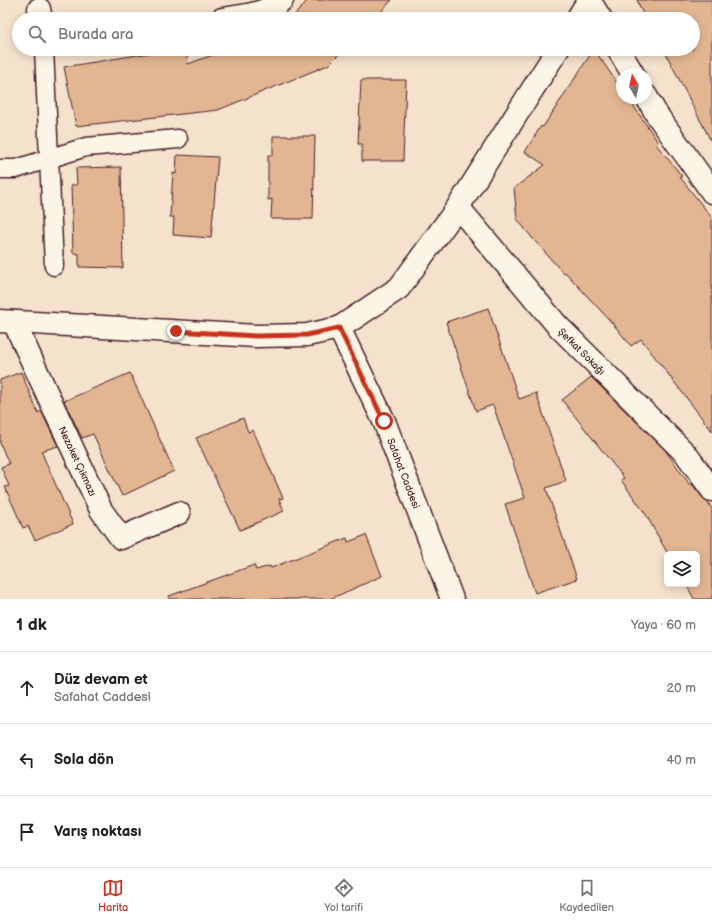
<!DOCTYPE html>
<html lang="tr">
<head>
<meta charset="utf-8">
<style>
  :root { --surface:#fff; --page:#f2f2f2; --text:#202124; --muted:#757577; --line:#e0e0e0; --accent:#c8321e }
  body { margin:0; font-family:"Balsamiq Sans",sans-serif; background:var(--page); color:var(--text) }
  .controls { position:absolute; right:12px; bottom:12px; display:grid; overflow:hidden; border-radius:6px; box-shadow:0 2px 10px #0003 }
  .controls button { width:36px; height:36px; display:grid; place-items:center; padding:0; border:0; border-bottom:1px solid var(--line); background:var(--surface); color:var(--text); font:20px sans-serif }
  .compass { position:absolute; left:616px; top:68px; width:36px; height:36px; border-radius:50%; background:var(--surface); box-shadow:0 2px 10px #0003; rotate:351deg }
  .stop { position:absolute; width:12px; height:12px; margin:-9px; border:3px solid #c8321e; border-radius:50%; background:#fff }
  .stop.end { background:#c8321e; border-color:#fff; box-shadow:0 1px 4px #0008 }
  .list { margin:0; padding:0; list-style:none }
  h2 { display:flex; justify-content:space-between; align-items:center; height:52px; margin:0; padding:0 16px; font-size:17px }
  h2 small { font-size:13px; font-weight:400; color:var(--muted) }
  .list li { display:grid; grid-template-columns:26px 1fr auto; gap:12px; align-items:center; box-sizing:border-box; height:72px; padding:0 16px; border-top:1px solid var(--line) }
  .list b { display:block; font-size:15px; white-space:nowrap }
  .list p { margin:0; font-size:13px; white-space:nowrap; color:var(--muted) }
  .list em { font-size:13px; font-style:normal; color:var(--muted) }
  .icon { flex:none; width:22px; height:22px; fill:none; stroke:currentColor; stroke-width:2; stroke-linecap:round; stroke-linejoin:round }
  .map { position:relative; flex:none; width:712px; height:599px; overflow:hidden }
  .search { position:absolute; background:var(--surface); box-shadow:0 2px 10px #0003; left:12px; right:12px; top:12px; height:44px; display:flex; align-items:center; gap:10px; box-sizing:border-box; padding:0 14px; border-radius:22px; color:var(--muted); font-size:15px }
  .sheet { height:268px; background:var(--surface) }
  nav { display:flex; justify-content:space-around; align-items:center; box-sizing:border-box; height:56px; border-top:1px solid var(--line); background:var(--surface); font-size:11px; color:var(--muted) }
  nav a { display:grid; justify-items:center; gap:2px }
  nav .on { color:var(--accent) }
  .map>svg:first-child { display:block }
  .building { fill:#e2b692; stroke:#4a1f2b }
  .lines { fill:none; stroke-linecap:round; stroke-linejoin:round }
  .service-casing { stroke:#4a1f2b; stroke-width:21 }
  .minor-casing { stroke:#4a1f2b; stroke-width:25 }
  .secondary-casing { stroke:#4a1f2b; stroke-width:25 }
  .service { stroke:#fcf5e5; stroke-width:18 }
  .minor { stroke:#fcf5e5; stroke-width:22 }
  .secondary { stroke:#fcf5e5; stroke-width:22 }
  .route { stroke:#c8321e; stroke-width:5 }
  .labels { text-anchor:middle; stroke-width:4; stroke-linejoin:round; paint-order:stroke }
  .street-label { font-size:10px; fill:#4a1f2b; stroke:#fcf5e5 }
</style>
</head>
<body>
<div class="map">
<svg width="712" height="599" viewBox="0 0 712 599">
  <rect width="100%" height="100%" fill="#f4e2cc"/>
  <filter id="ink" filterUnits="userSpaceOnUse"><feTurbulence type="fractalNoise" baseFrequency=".025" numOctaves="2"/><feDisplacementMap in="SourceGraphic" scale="8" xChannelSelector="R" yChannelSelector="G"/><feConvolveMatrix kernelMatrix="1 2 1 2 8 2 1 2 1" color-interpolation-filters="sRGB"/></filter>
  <g filter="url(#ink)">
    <!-- building -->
    <g class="building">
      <polygon points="308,0 392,0 374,19 291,19"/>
      <polygon points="637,0 712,0 712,143 664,50 659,52 658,49 693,49 693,19 645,19"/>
      <polygon points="174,49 186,49 188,64 229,49 344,49 328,65 218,110 76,126 64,67"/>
      <polygon points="594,49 622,90 622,98 628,98 658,142 655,143 682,176 680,177 712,218 712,431 641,339 631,346 614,325 565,272 564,274 534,240 517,219 514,188 545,165 525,152 541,126 543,127"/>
      <polygon points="361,80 406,80 403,161 362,161 362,144 358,144"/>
      <polygon points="273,136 315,136 313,219 271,219 272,199 268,200 268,155 273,155"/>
      <polygon points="177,155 218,157 211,238 173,235 174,217 170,217 173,173 176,174"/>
      <polygon points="121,167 123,268 79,267 79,254 73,253 71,185 77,185 76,168"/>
      <polygon points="488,308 519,399 536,393 566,481 546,488 577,579 535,593 505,504 525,498 493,405 476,411 446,322"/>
      <polygon points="21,372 38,413 41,411 58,446 41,451 73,524 35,540 28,526 23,528 5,487 9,486 1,467 9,464 0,443 0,380"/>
      <polygon points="130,373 174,471 122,496 93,434 82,438 64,401"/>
      <polygon points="591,377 665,450 690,485 692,484 702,497 708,502 712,509 712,599 694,599 686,584 697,584 697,554 668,554 645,513 621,480 624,478 562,400"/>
      <polygon points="243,418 248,432 253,430 283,498 279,499 284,511 240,530 196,438"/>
      <polygon points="366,535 382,576 330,599 169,599 169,596 254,565 256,570 270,566 271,568 347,538 348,542"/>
    </g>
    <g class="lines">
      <defs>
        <g id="service">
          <polyline points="44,49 54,266"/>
          <polyline points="0,169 16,169 86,147 178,139"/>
        </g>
        <g id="minor">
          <polyline points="589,0 601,19"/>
          <polyline points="39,9 41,19"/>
          <path d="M 222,19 C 241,16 267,14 282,0"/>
          <polyline points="618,49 633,74"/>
          <polyline points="646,96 657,115 712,192"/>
          <polyline points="458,207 557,325 686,454 712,490"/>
          <polyline points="14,322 101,510 121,538 179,513"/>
          <polyline points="339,328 384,421 452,599"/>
        </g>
        <g id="secondary">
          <polyline points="577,19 589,0"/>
          <polyline points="0,321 256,336 307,335 339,328 399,288 458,207 558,49"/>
        </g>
      </defs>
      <!-- service casing -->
      <use href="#service" class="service-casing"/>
      <!-- minor casing -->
      <use href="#minor" class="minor-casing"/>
      <!-- secondary casing -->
      <use href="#secondary" class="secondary-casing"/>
      <!-- service -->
      <use href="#service" class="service"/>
      <!-- minor -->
      <use href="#minor" class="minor"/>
      <!-- secondary -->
      <use href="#secondary" class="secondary"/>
    </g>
  </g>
  <g class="lines" filter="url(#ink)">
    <!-- route -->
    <polyline class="route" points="176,331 256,336 307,335 339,328 384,421"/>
  </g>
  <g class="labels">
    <!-- street labels -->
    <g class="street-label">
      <text transform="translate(582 351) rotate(45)" y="4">Şefkat Sokağı</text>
      <text transform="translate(78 461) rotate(65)" y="4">Nezaket Çıkmazı</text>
      <text transform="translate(404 473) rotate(69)" y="4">Safahat Caddesi</text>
    </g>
  </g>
</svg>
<div class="controls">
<button><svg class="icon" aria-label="layers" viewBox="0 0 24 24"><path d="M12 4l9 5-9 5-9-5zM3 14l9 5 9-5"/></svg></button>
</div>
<svg class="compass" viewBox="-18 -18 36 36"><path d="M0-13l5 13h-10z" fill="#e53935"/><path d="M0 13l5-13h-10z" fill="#757577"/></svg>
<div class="stop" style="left:384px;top:421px"></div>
<div class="stop end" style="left:176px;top:331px"></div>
<div class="search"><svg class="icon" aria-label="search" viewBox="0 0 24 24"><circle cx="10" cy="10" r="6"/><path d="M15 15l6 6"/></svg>Burada ara</div>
</div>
<section class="sheet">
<h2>1 dk<small>Yaya · 60 m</small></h2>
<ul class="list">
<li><svg class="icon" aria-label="ahead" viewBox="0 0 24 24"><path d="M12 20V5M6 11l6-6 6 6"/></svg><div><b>Düz devam et</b><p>Safahat Caddesi</p></div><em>20 m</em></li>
<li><svg class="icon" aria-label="left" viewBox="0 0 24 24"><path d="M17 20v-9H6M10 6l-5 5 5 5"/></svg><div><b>Sola dön</b></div><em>40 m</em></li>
<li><svg class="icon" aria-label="arrive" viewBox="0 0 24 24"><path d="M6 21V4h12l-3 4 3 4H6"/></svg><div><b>Varış noktası</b></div></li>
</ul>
</section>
<nav>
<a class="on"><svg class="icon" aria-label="map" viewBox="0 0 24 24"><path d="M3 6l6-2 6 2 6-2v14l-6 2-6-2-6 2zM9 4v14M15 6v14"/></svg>Harita</a>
<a><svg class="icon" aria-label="directions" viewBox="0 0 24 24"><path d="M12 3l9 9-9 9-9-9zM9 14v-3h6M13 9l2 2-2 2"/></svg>Yol tarifi</a>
<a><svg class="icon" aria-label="saved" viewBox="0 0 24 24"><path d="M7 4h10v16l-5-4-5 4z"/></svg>Kaydedilen</a>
</nav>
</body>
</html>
